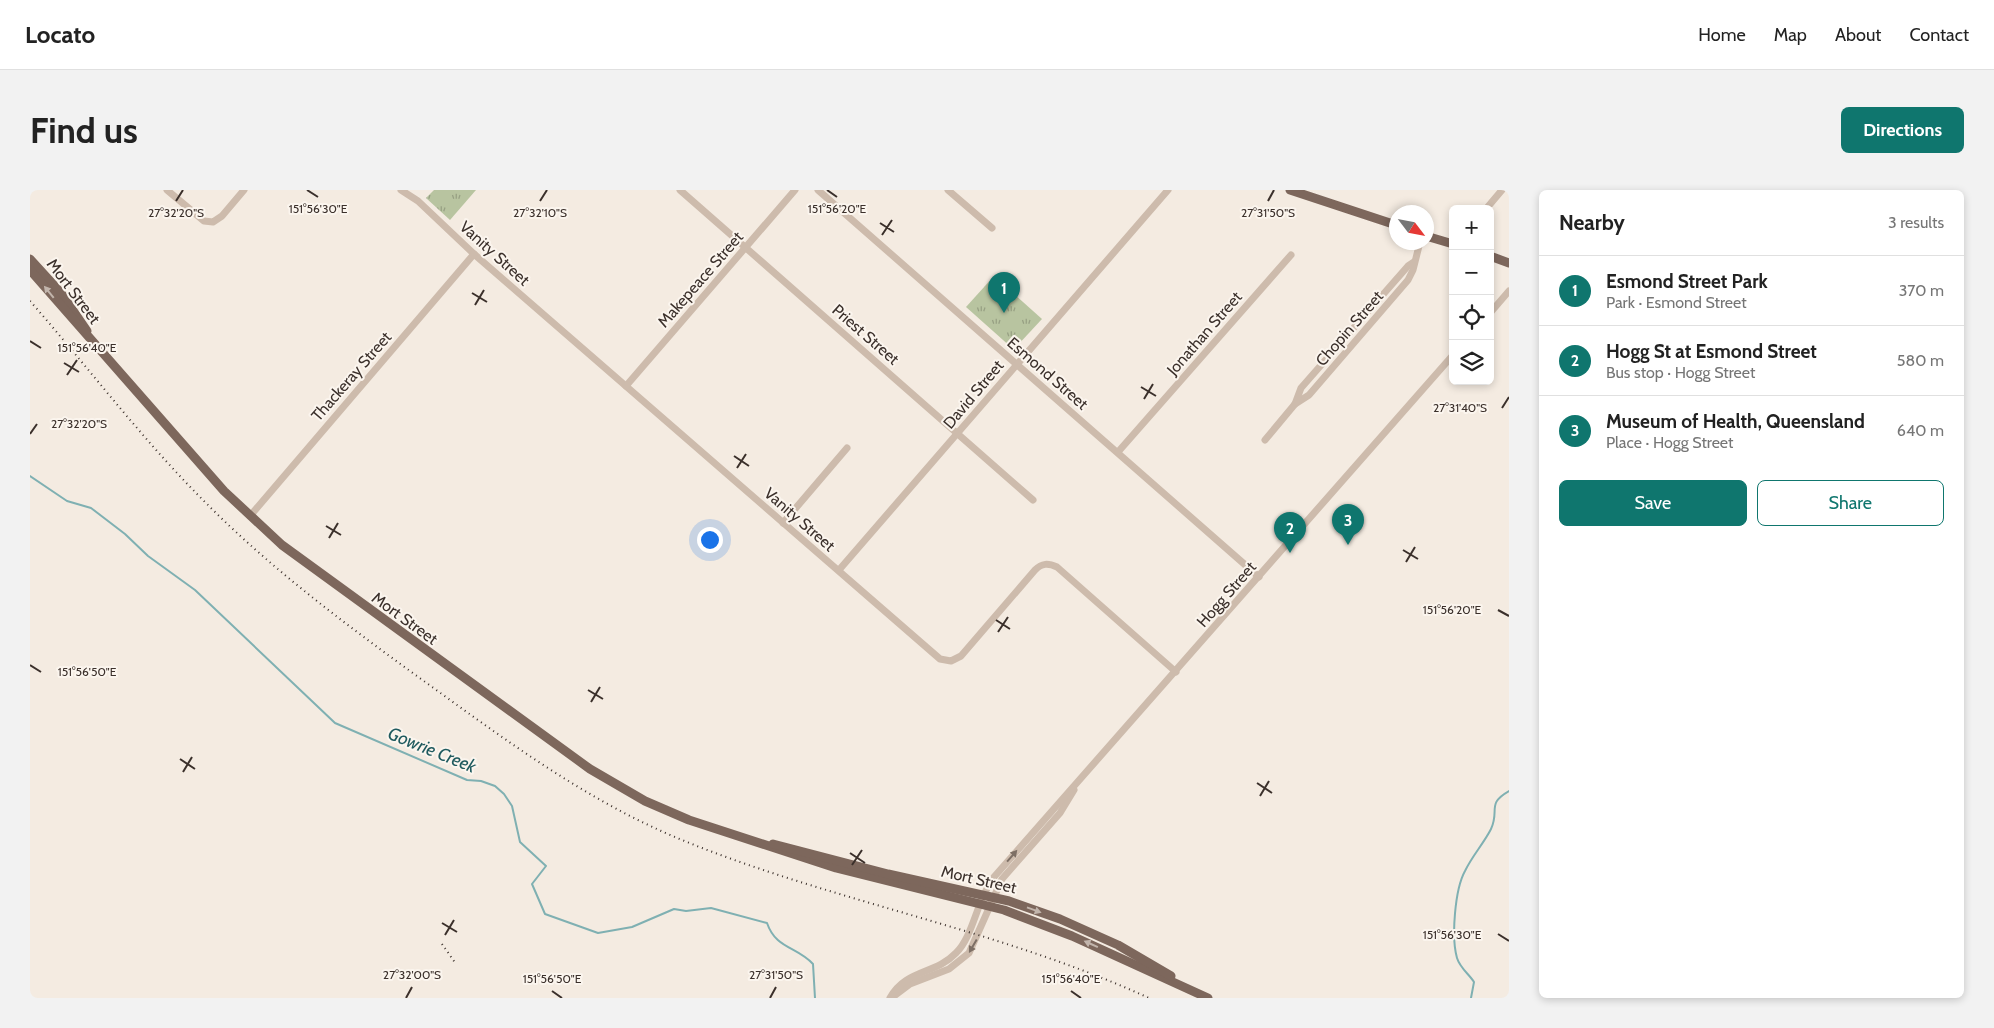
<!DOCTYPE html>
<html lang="en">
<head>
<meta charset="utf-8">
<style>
  :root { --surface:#fff; --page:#f2f2f2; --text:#222; --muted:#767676; --line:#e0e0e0; --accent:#0f766e }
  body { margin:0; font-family:Cabin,sans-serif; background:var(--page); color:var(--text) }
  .controls { position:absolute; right:15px; top:15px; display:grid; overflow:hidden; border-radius:8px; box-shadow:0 2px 8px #0003 }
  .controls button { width:45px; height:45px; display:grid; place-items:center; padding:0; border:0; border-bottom:1px solid var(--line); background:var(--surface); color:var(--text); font:25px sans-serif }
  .compass { position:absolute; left:1359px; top:15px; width:45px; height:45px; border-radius:50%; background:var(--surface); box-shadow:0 2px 8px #0003; rotate:122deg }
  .you { position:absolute; left:679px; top:349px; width:18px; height:18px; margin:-12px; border:4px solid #fff; border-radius:50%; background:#1a73e8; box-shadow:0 0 0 8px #1a73e833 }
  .badge { display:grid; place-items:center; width:32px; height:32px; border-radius:50%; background:var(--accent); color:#fff; font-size:16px; font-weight:700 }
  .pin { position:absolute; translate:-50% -41px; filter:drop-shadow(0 1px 2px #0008) }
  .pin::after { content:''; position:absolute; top:26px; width:18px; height:15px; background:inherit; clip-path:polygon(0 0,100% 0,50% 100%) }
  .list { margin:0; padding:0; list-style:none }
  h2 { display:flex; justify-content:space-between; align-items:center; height:65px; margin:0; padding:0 20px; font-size:21px }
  h2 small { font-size:16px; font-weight:400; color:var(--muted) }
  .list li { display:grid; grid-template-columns:32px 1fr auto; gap:15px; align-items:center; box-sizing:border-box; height:70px; padding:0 20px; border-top:1px solid var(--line) }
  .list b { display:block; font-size:19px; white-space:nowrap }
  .list p { margin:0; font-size:16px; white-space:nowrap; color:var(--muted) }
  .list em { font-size:16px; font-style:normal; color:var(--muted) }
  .actions { display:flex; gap:10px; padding:15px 20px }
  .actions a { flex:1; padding:11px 0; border:1px solid var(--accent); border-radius:8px; text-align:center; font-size:18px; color:var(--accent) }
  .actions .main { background:var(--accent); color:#fff }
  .icon { flex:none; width:28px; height:28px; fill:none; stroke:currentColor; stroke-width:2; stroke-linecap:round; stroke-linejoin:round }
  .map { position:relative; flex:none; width:1479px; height:808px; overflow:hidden; border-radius:8px }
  header { display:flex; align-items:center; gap:30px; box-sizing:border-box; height:70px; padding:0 25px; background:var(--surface); border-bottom:1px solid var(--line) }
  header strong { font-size:24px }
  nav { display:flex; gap:28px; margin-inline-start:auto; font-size:18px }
  .intro { display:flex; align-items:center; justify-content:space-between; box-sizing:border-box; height:120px; padding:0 30px }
  h1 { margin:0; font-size:35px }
  .button { padding:12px 22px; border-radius:8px; background:var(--accent); color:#fff; font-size:18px; font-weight:700 }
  main { display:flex; gap:30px; padding:0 30px }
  aside { flex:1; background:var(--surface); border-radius:8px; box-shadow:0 2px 8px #0003 }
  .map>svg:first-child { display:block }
  .grass { fill:url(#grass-tufts) }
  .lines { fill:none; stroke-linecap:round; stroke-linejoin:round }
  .stream { stroke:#7fb0b2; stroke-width:2 }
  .minor { stroke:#cdbbac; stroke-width:7 }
  .major { stroke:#7d675c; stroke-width:9 }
  .rail { stroke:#3b302b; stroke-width:2; stroke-dasharray:1 4; stroke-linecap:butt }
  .oneway { fill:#c2b5ac }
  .oneway2 { fill:#7d6f65 }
  .ticks { fill:none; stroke:#3b302b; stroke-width:2 }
  .labels { text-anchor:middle; stroke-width:4; stroke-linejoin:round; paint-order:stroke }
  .street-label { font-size:16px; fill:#3b302b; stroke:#fbf5ee }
  .water-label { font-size:18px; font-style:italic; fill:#1f5a5e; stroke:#fbf5ee }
  .ticks-label { font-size:12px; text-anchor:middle; fill:#3b302b; stroke:#fbf5ee; stroke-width:4; stroke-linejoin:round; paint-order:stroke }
</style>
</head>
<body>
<header>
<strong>Locato</strong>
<nav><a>Home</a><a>Map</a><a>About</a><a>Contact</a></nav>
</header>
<div class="intro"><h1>Find us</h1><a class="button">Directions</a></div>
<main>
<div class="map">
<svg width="1479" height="808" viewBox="0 0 1479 808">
  <defs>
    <pattern id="grass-tufts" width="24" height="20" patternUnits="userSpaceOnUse" patternTransform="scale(1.25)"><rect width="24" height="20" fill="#b8c4a0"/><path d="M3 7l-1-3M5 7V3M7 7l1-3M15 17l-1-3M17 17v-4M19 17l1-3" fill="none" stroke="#97a083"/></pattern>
  </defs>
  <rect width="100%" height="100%" fill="#f4ebe1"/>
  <!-- grass -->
  <g class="grass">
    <polygon points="404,0 446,0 420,30 396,8"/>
    <polygon points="964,86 1012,129 986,157 982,158 936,117"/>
  </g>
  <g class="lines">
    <!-- stream -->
    <g class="stream">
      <path d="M 0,286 L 37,311 L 61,318 L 95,344 L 118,366 L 165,400 L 305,533 L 437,590 L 451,591 L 465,596 L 474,604 L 482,616 L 490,652 L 516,676 L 502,694 L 515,724 L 568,743 L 602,737 L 644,719 L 656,721 L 681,718 L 737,733 C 746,759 766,756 783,774 L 785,808"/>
      <path d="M 1441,808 L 1444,792 C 1439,784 1430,778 1427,768 C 1421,747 1425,699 1435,681 C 1442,666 1454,653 1461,639 C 1470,620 1456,614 1479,601"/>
    </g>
    <!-- minor -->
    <g class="minor">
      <polyline points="137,0 174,31 183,32 192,26 214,0"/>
      <path d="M 371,0 L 388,11 L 444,64 L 910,469 L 921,471 L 931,466 L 1005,380 C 1012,373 1018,373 1027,377 L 1146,482"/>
      <polyline points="650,0 1003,310"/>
      <polyline points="788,0 1229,387"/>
      <polyline points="918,0 962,38"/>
      <polyline points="1456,19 1472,0"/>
      <polyline points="1460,123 1479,101"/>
      <polyline points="596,196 765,0"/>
      <polyline points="1265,214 1279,205 1378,90 1383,80 1390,52"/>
      <polyline points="1235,250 1265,214 1271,198 1378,76 1384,72"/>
      <polyline points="1088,262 1261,65"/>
      <polyline points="220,326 444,64"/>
      <polyline points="753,333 817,258"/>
      <polyline points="809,380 1138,0"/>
      <polyline points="864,806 880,794 919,779 939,763 972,689 1030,623 1044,600"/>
      <path d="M 860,808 C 876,779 905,785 926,763 C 944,745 946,711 964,687 L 1423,165"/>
    </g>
    <!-- major -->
    <g class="major">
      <polyline points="1260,0 1366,35"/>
      <polyline points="1396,46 1423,54"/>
      <polyline points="1460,66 1479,73"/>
      <polyline points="0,69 31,103 57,141"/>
      <polyline points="0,80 194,301 252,355 560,579 615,611 659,630 806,678 974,720 1042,746 1178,808"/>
      <polyline points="743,654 858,684 979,711 1030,729 1088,755 1141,786"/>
    </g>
    <!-- rail -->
    <g class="rail">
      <path d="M 0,111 C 58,177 111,248 173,310 C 242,380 319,437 398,494 C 481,554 562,614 657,652 C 808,713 971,740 1119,808"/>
      <polyline points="412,754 426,774"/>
    </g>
  </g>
  <!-- one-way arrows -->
  <defs><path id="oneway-solid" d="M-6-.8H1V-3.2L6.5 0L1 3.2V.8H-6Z" transform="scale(1.25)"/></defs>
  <g class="oneway">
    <use href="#oneway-solid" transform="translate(19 102) rotate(-129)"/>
    <use href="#oneway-solid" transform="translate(1004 720) rotate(20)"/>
    <use href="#oneway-solid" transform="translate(1061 754) rotate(-156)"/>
  </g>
  <g class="oneway2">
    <use href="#oneway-solid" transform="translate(982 666) rotate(-49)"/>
    <use href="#oneway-solid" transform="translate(943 756) rotate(120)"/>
  </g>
  <!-- ticks -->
  <path class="ticks" d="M 277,0 L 288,7M 797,0 L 807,7M 146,11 L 153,0M 510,11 L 517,0M 1238,11 L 1244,0M 850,33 L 864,42M 852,45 L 862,30M 442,103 L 457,112M 445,115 L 454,100M 0,151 L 11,158M 34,173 L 49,182M 37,185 L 47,170M 1111,197 L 1126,206M 1114,209 L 1123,194M 1472,218 L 1479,207M 0,244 L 7,234M 704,266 L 719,276M 707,278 L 716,264M 296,336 L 311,345M 299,348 L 308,333M 1373,360 L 1388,369M 1376,372 L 1385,357M 1468,420 L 1479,426M 966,430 L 980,439M 968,442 L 978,427M 0,475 L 11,482M 558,500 L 573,509M 561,512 L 570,497M 150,569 L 165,579M 153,582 L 162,567M 1227,593 L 1242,603M 1230,606 L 1239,591M 820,663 L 835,673M 822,675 L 832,660M 412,733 L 427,742M 1468,744 L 1479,751M 415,745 L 424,730M 522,801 L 532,808M 1041,801 L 1051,808M 376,808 L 382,797M 740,808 L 746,797"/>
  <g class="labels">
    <!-- street labels -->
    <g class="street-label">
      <text transform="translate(465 63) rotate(42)" y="6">Vanity Street</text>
      <text transform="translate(670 89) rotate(-49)" y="6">Makepeace Street</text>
      <text transform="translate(44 101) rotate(53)" y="6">Mort Street</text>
      <text transform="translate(1319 138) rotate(-49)" y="6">Chopin Street</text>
      <text transform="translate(1174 143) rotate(-49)" y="6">Jonathan Street</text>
      <text transform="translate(836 144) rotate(41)" y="6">Priest Street</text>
      <text transform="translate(1018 183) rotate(41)" y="6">Esmond Street</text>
      <text transform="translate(321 186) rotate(-49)" y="6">Thackeray Street</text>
      <text transform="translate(943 204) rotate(-50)" y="6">David Street</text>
      <text transform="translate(770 329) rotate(41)" y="6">Vanity Street</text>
      <text transform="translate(1196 404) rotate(-49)" y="6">Hogg Street</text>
      <text transform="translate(375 428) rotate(36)" y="6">Mort Street</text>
      <text transform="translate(949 689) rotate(13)" y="6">Mort Street</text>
    </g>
    <!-- water labels -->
    <g class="water-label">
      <text transform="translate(402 560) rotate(22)" y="6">Gowrie Creek</text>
    </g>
  </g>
  <g class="ticks-label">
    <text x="288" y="23">151°56'30"E</text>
    <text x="807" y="23">151°56'20"E</text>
    <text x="146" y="27">27°32'20"S</text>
    <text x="510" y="27">27°32'10"S</text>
    <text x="1238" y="27">27°31'50"S</text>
    <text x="57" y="162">151°56'40"E</text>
    <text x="1430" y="222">27°31'40"S</text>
    <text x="49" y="238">27°32'20"S</text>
    <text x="1422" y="424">151°56'20"E</text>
    <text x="57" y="486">151°56'50"E</text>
    <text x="1422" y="749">151°56'30"E</text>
    <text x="382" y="789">27°32'00"S</text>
    <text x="746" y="789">27°31'50"S</text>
    <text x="522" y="793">151°56'50"E</text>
    <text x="1041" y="793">151°56'40"E</text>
  </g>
</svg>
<div class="controls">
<button>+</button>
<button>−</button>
<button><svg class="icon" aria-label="locate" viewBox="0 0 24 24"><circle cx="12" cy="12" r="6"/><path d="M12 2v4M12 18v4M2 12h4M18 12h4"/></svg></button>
<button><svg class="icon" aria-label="layers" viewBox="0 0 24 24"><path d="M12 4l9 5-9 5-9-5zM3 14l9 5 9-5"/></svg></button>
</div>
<svg class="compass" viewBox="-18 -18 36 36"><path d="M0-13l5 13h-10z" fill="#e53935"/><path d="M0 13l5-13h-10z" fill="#767676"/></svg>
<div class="you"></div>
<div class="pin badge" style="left:974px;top:123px">1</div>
<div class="pin badge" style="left:1260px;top:363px">2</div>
<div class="pin badge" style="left:1318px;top:355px">3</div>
</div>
<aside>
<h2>Nearby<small>3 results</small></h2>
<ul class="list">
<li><span class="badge">1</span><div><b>Esmond Street Park</b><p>Park · Esmond Street</p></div><em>370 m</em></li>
<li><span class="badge">2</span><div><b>Hogg St at Esmond Street</b><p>Bus stop · Hogg Street</p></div><em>580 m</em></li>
<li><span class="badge">3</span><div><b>Museum of Health, Queensland</b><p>Place · Hogg Street</p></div><em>640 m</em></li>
</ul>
<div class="actions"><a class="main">Save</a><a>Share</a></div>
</aside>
</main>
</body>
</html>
